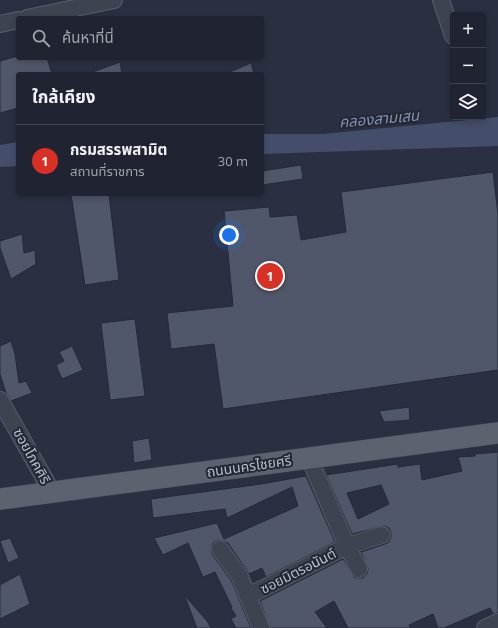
<!DOCTYPE html>
<html lang="th">
<head>
<meta charset="utf-8">
<style>
  :root { --surface:#202432; --page:#2d303e; --text:#f1f3f6; --muted:#a2a4ac; --line:#3d414d; --accent:#d93025 }
  body { margin:0; font-family:"Open Sans","Noto Sans Thai",sans-serif; background:var(--page); color:var(--text) }
  .controls { position:absolute; right:12px; top:12px; display:grid; overflow:hidden; border-radius:4px; box-shadow:0 2px 6px #0003 }
  .controls button { width:36px; height:36px; display:grid; place-items:center; padding:0; border:0; border-bottom:1px solid var(--line); background:var(--surface); color:var(--text); font:20px sans-serif }
  .you { position:absolute; left:229px; top:235px; width:14px; height:14px; margin:-10px; border:3px solid #fff; border-radius:50%; background:#1a73e8; box-shadow:0 0 0 6px #1a73e833 }
  .badge { display:grid; place-items:center; width:26px; height:26px; border-radius:50%; background:var(--accent); color:#fff; font-size:13px; font-weight:700 }
  .pin { position:absolute; translate:-50% -50%; border:2px solid #fff; box-shadow:0 1px 4px #0006 }
  .list { margin:0; padding:0; list-style:none }
  h2 { display:flex; justify-content:space-between; align-items:center; height:52px; margin:0; padding:0 16px; font-size:17px }
  h2 small { font-size:13px; font-weight:400; color:var(--muted) }
  .list li { display:grid; grid-template-columns:26px 1fr auto; gap:12px; align-items:center; box-sizing:border-box; height:72px; padding:0 16px; border-top:1px solid var(--line) }
  .list b { display:block; font-size:15px; white-space:nowrap }
  .list p { margin:0; font-size:13px; white-space:nowrap; color:var(--muted) }
  .list em { font-size:13px; font-style:normal; color:var(--muted) }
  .icon { flex:none; width:22px; height:22px; fill:none; stroke:currentColor; stroke-width:2; stroke-linecap:round; stroke-linejoin:round }
  .map { position:relative; flex:none; width:498px; height:628px; overflow:hidden }
  .search { position:absolute; background:var(--surface); box-shadow:0 2px 6px #0003; left:16px; top:16px; width:248px; height:44px; display:flex; align-items:center; gap:10px; box-sizing:border-box; padding:0 14px; border-radius:4px; color:var(--muted); font-size:15px }
  .panel { position:absolute; background:var(--surface); box-shadow:0 2px 6px #0003; left:16px; top:72px; width:248px; height:124px; border-radius:4px }
  .map>svg:first-child { display:block }
  .water { fill:#444e6a }
  .building { fill:#51576a; stroke:#252a39; fill-rule:evenodd }
  .lines { fill:none; stroke-linecap:round; stroke-linejoin:round }
  .minor-casing { stroke:#595e6c; stroke-width:18 }
  .major-casing { stroke:#484c5b; stroke-width:22 }
  .minor { stroke:#3e4352; stroke-width:16 }
  .major { stroke:#5d6271; stroke-width:21 }
  .labels { text-anchor:middle; stroke-width:4; stroke-linejoin:round; paint-order:stroke }
  .street-label { font-size:14px; fill:#bbbfcb; stroke:#232837 }
  .water-label { font-size:15px; font-style:italic; fill:#8691af; stroke:#232837 }
</style>
</head>
<body>
<div class="map">
<svg width="498" height="628" viewBox="0 0 498 628">
  <rect width="100%" height="100%" fill="#2a3042"/>
  <!-- water -->
  <g class="water">
    <polygon points="498,117 498,146 262,154 262,134 323,134"/>
    <polygon points="18,142 18,166 0,167 0,145"/>
  </g>
  <!-- building -->
  <g class="building">
    <polygon points="18,56 18,58 47,58 52,74 18,74 18,108 0,113 0,61"/>
    <polygon points="120,62 122,74 90,74 90,73"/>
    <polygon points="251,63 254,74 225,74"/>
    <polygon points="301,165 303,179 262,185 262,171"/>
    <polygon points="493,172 498,214 498,370 223,409 214,344 171,349 167,313 233,306 224,211 269,207 270,217 297,215 301,240 346,232 341,192"/>
    <polygon points="71,194 109,194 119,280 85,285"/>
    <polygon points="22,234 24,253 35,250 36,264 11,279 0,248 0,241"/>
    <polygon points="135,319 145,396 110,400 101,323"/>
    <polygon points="11,341 15,354 19,383 26,381 32,393 11,401 6,393 0,374 0,346"/>
    <polygon points="72,346 83,370 62,379 56,365 64,361 59,352"/>
    <polygon points="409,407 410,420 384,422 379,411"/>
    <polygon points="149,438 152,460 134,463 132,441"/>
    <path d="M 498,452 L 498,613 L 493,614 L 490,608 L 444,628 L 438,628 L 433,614 L 409,625 L 410,628 L 348,628 L 334,601 L 315,612 L 327,628 L 270,628 L 260,601 L 343,559 L 354,577 L 358,578 L 363,578 L 367,574 L 368,569 L 361,552 L 385,544 L 389,542 L 391,537 L 391,533 L 389,528 L 384,526 L 352,534 L 326,475 L 398,464 L 398,467 L 420,464 L 422,480 L 462,471 L 458,457 L 475,456 L 475,454 ZM 381,485 L 389,504 L 358,519 L 347,493 Z"/>
    <polygon points="306,476 335,542 266,577 262,568 249,574 228,543 224,541 219,540 214,542 212,545 211,550 212,554 232,582 251,628 236,628 231,619 236,616 231,608 232,607 215,572 203,577 188,543 163,555 154,538 217,523 224,539 298,506 292,487 227,518 225,509 153,518 151,499 261,484"/>
    <polygon points="10,538 19,558 8,563 0,541"/>
    <polygon points="20,574 30,604 0,619 0,585"/>
    <polygon points="185,597 186,597 207,621 211,628 197,628"/>
  </g>
  <g class="lines">
    <defs>
      <g id="minor">
        <polyline points="441,0 453,36"/>
        <polyline points="27,18 114,0"/>
        <polyline points="0,24 18,20"/>
        <polyline points="0,400 52,492"/>
        <polyline points="309,458 347,546 359,569"/>
        <polyline points="220,549 240,577 261,628"/>
        <polyline points="248,596 347,546 382,535"/>
        <polyline points="485,628 498,622"/>
      </g>
      <polyline id="major" points="0,499 498,433"/>
    </defs>
    <!-- minor casing -->
    <use href="#minor" class="minor-casing"/>
    <!-- major casing -->
    <use href="#major" class="major-casing"/>
    <!-- minor -->
    <use href="#minor" class="minor"/>
    <!-- major -->
    <use href="#major" class="major"/>
  </g>
  <g class="labels">
    <!-- street labels -->
    <g class="street-label">
      <text transform="translate(32 456) rotate(61)" y="5">ซอยโภคศิริ</text>
      <text transform="translate(249 466) rotate(-8)" y="5">ถนนนครไชยศรี</text>
      <text transform="translate(298 571) rotate(-27)" y="5">ซอยมิตรอนันต์</text>
    </g>
    <!-- water labels -->
    <g class="water-label">
      <text transform="translate(379 119) rotate(-5)" y="5">คลองสามเสน</text>
    </g>
  </g>
</svg>
<div class="controls">
<button>+</button>
<button>−</button>
<button><svg class="icon" aria-label="layers" viewBox="0 0 24 24"><path d="M12 4l9 5-9 5-9-5zM3 14l9 5 9-5"/></svg></button>
</div>
<div class="you"></div>
<div class="pin badge" style="left:270px;top:276px">1</div>
<div class="search"><svg class="icon" aria-label="search" viewBox="0 0 24 24"><circle cx="10" cy="10" r="6"/><path d="M15 15l6 6"/></svg>ค้นหาที่นี่</div>
<section class="panel">
<h2>ใกล้เคียง<small></small></h2>
<ul class="list">
<li><span class="badge">1</span><div><b>กรมสรรพสามิต</b><p>สถานที่ราชการ</p></div><em>30 m</em></li>
</ul>
</section>
</div>
</body>
</html>
